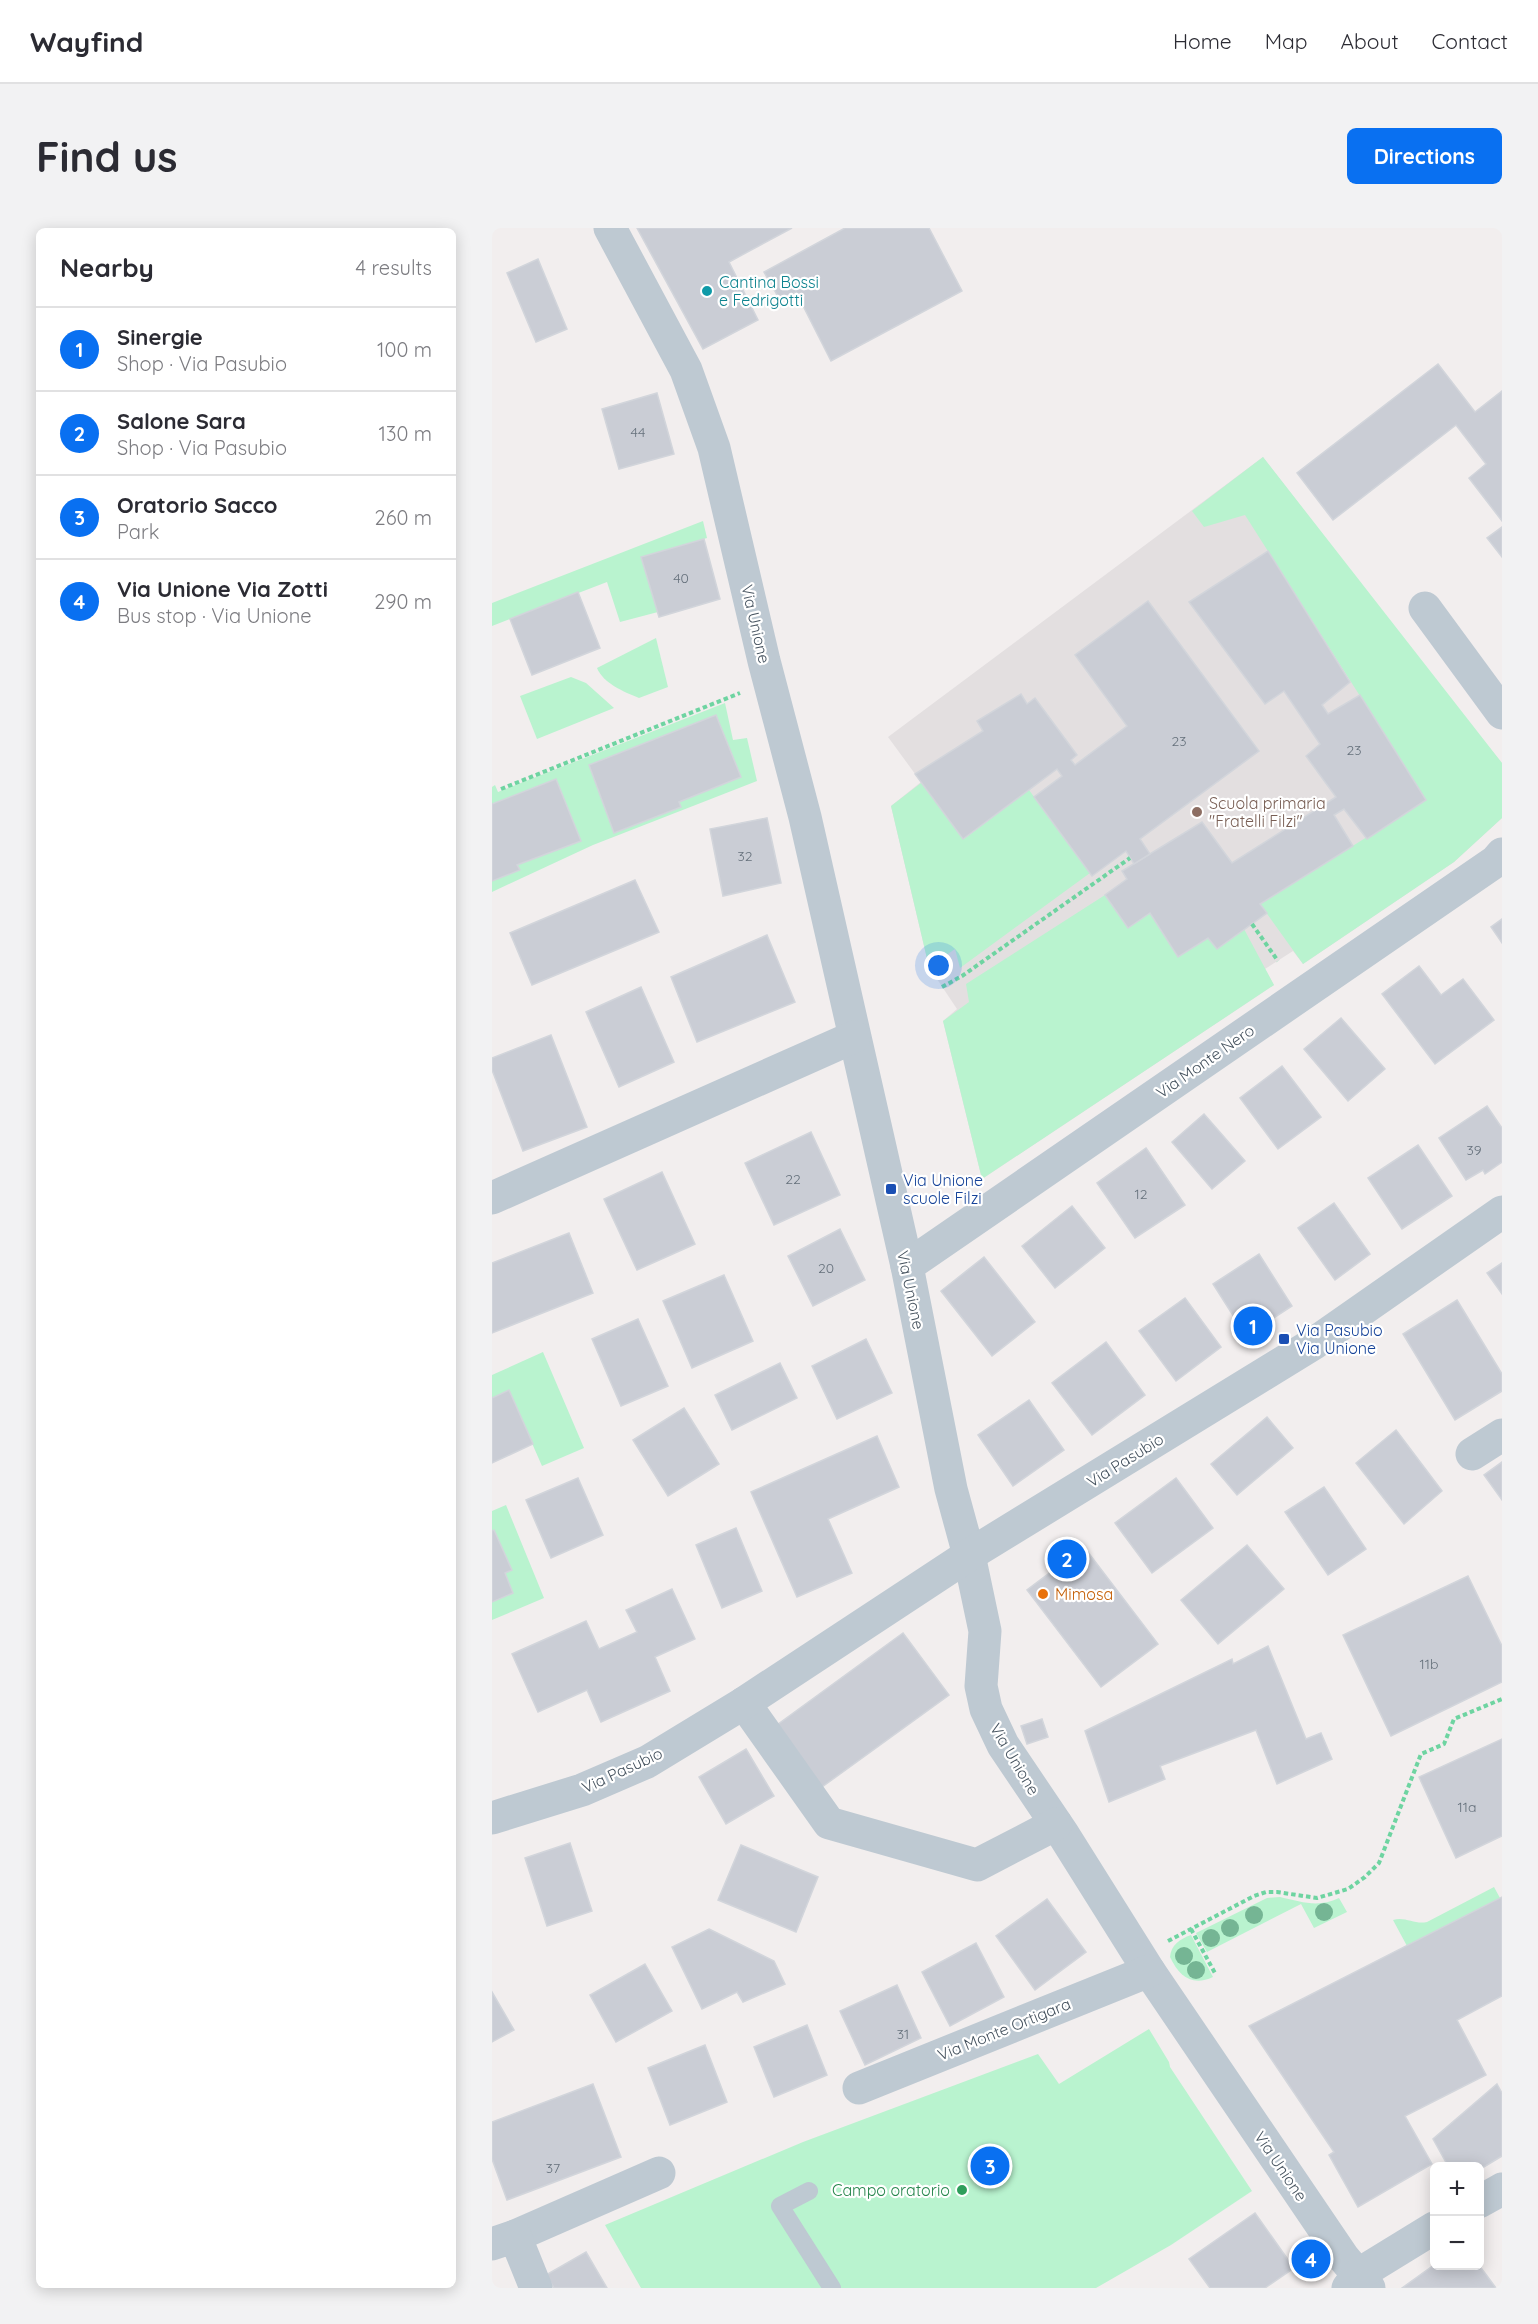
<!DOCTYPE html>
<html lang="en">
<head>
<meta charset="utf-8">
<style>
  :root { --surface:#fff; --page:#f2f2f3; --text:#2b2b33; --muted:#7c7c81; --line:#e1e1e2; --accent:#0970f1 }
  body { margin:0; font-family:Quicksand,sans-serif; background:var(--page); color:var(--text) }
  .controls { position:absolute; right:18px; bottom:18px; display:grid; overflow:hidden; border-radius:9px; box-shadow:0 3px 15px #0003 }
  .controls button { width:54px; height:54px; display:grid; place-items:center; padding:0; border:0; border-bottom:2px solid var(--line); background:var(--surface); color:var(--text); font:30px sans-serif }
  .you { position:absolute; left:447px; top:738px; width:21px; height:21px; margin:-15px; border:4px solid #fff; border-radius:50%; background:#1a73e8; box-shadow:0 0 0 9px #1a73e833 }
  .badge { display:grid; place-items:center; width:39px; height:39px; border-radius:50%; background:var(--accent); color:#fff; font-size:20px; font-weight:700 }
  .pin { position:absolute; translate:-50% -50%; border:3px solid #fff; box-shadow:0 2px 6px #0006 }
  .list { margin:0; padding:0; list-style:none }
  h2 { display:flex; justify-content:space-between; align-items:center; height:78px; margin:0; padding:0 24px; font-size:26px }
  h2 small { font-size:20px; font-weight:400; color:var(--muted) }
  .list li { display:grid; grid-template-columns:39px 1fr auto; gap:18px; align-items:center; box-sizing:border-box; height:84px; padding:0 24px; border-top:2px solid var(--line) }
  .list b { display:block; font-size:22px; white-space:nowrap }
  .list p { margin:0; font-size:20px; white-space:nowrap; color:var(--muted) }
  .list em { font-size:20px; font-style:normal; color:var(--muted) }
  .map { position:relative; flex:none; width:1010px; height:2060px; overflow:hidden; border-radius:9px }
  header { display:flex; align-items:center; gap:36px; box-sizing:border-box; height:84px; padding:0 30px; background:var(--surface); border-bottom:2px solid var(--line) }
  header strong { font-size:28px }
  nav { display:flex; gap:33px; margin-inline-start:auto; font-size:21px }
  .intro { display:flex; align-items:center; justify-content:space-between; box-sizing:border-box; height:144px; padding:0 36px }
  h1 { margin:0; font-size:42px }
  .button { padding:15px 27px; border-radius:9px; background:var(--accent); color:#fff; font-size:21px; font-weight:700 }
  main { display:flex; gap:36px; padding:0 36px }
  aside { flex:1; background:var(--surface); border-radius:9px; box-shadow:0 3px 15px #0003 }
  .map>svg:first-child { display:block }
  .education { fill:#e3dfe0 }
  .green { fill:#b9f3cf; fill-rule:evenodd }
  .building { fill:#cacdd5; stroke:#d2d5db; stroke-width:1.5 }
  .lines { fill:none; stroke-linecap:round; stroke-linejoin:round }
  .path { stroke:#6ed4a1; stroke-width:4; stroke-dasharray:4.5 3; stroke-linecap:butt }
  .service { stroke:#bec9d2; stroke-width:18 }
  .minor { stroke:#bec9d2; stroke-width:33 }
  .tertiary { stroke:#bec9d2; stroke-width:33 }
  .tree { fill:#75b594 }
  .culture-dot { fill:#0f9aa8; stroke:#fff; stroke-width:2 }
  .education-dot { fill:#8d6e63; stroke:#fff; stroke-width:2 }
  .transit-dot { fill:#1a4fb4; stroke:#fff; stroke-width:2 }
  .food-dot { fill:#e8710a; stroke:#fff; stroke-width:2 }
  .leisure-dot { fill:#2e9e5b; stroke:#fff; stroke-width:2 }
  .labels { text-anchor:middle; stroke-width:4.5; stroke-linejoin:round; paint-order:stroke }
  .number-label { font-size:14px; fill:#66717c }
  .culture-label { font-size:16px; fill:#0d838f; stroke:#fff; text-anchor:start }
  .street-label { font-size:16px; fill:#45525e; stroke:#fff }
  .education-label { font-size:16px; fill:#785e54; stroke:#fff; text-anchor:start }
  .transit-label { font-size:16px; fill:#164399; stroke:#fff; text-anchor:start }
  .food-label { font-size:16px; fill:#c56008; stroke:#fff; text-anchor:start }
  .leisure-label { font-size:16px; fill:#27864d; stroke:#fff; text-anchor:end }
</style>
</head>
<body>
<header>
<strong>Wayfind</strong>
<nav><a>Home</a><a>Map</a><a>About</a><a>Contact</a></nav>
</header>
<div class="intro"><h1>Find us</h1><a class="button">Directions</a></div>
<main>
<aside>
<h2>Nearby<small>4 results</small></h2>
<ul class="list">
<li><span class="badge">1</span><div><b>Sinergie</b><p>Shop · Via Pasubio</p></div><em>100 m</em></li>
<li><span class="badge">2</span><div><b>Salone Sara</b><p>Shop · Via Pasubio</p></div><em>130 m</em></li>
<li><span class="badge">3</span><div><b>Oratorio Sacco</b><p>Park</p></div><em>260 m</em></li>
<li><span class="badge">4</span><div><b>Via Unione Via Zotti</b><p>Bus stop · Via Unione</p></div><em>290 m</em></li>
</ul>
</aside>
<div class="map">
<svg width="1010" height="2060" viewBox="0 0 1010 2060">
  <rect width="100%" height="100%" fill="#f2eeee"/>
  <!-- education -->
  <polygon class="education" points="771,229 961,476 1010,535 1010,590 962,634 811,736 801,723 773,741 782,757 490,951 451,793 465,781 437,739 399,578 429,554 396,509"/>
  <!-- green -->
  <g class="green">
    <polygon points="771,229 1010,535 1010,590 962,634 811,736 768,676 934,572 753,287 712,299 700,283"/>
    <polygon points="211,293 215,310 149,329 166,384 128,394 115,354 0,398 0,375"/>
    <path d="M 164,410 L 176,459 L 147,470 C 132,464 111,455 105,440 Z"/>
    <polygon points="79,449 94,455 122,480 45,511 28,468"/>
    <path d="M 233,475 L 241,512 L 255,510 L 265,553 L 101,617 L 0,664 L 0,653 L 27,642 L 25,637 L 89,613 L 0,576 L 0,559 L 3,557 L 6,564 ZM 224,487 L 248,549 L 187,574 L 97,537 Z"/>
    <polygon points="429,555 472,611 537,562 598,645 468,740 463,721 437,739 399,578"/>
    <polygon points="613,667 636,700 658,685 716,710 725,721 752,701 782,757 490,951 451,793 477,774 474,756"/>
    <polygon points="51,1124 92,1220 50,1238 17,1163 0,1170 0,1147"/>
    <polygon points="14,1277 52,1370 0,1392 0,1374 21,1365 13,1345 20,1342 2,1302 0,1303 0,1283"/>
    <path d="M 1002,1659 L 1008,1670 L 915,1718 L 901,1692 C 913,1688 923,1697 935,1694 Z"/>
    <path d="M 788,1669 C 810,1674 826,1680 847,1670 L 855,1684 L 822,1700 L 809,1676 L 715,1724 L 704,1705 L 775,1670 Z"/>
    <path d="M 699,1707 L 721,1749 C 700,1759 687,1748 678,1729 C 679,1717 688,1711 699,1707 Z"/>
    <polygon points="657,1801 677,1834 678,1839 760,1963 679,2017 604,2060 149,2060 113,1997 311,1914 546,1826 567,1856"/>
  </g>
  <!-- building -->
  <g class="building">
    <polygon points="145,0 300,0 237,34 266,92 211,121"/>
    <polygon points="353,0 437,0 470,63 339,133 304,64 288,72 272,44"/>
    <polygon points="46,31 75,101 44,114 15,45"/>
    <polygon points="946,136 983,184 1010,163 1010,293 977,250 994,236 964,197 841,292 805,245"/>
    <polygon points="165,165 182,226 127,241 110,181"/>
    <polygon points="1010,299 1010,329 995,310"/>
    <polygon points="212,311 228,371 167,389 149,329"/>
    <polygon points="776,323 858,454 830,477 836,486 868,467 934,572 875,611 852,581 842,587 861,618 768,676 775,685 725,721 716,710 686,729 658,685 636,700 613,667 635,651 630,643 710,594 740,635 844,569 814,528 828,516 792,463 773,476 697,374"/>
    <polygon points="86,364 108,420 40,447 18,391"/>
    <polygon points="656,373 767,523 648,611 658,626 642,636 634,623 600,648 542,569 570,548 565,541 471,611 423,546 491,503 485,493 529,466 535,476 543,470 585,527 579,532 583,537 635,498 583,427"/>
    <polygon points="224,487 249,549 187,574 189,579 122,605 97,537"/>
    <polygon points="64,551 89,613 25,637 28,642 0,653 0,576"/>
    <polygon points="275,590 289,655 231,668 218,601"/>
    <polygon points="143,652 167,704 40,757 18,705"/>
    <polygon points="1010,691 1010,715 999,699"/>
    <polygon points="275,707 303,774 205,814 179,749"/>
    <polygon points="927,738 949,767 971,751 1002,792 943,836 890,766"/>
    <polygon points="149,759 182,834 127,859 94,784"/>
    <polygon points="849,790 893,841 856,873 812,821"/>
    <polygon points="59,807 95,899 31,923 0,842 0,830"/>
    <polygon points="790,838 829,889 786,921 748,870"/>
    <polygon points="995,878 1010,900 1010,934 993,946 991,942 974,952 947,910"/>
    <polygon points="712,886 753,933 720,961 680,914"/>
    <polygon points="319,904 348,967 282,997 253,935"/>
    <polygon points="926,917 960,968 910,1001 876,950"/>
    <polygon points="654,920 693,977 643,1010 605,955"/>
    <polygon points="170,944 203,1016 145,1042 112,971"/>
    <polygon points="842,975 878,1026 843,1052 806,1000"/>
    <polygon points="580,978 613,1020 563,1060 530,1018"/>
    <polygon points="348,1001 373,1052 321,1078 296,1028"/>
    <polygon points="77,1005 101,1065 0,1105 0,1035"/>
    <polygon points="767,1026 800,1078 754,1108 721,1056"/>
    <polygon points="492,1029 543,1094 500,1128 449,1063"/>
    <polygon points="1010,1035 1010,1066 995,1045"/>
    <polygon points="232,1047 261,1113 200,1140 171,1073"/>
    <polygon points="693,1070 729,1119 684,1153 647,1103"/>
    <polygon points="965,1072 1010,1146 1010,1163 963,1192 911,1106"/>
    <polygon points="146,1091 176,1158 129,1178 100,1111"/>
    <polygon points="374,1111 400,1165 345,1191 320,1138"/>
    <polygon points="614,1114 653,1167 600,1207 560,1155"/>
    <polygon points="288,1135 305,1170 240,1202 223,1167"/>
    <polygon points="17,1162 41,1216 0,1235 0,1170"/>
    <polygon points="537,1172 572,1222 521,1258 486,1207"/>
    <polygon points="192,1180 227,1236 176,1268 141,1212"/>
    <polygon points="775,1189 801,1220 745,1267 719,1236"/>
    <polygon points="904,1202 950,1263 912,1296 864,1235"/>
    <polygon points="385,1208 407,1259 336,1291 360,1345 305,1369 259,1264"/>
    <polygon points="1010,1234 1010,1272 992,1247"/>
    <polygon points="86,1250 111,1307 59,1330 34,1272"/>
    <polygon points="684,1250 721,1300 660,1345 623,1295"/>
    <polygon points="832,1259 874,1321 836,1347 793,1284"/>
    <polygon points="244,1300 270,1363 230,1380 204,1317"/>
    <polygon points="2,1302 20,1342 13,1345 21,1365 0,1374 0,1303"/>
    <polygon points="755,1317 792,1361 726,1416 689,1372"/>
    <polygon points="592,1319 666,1416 609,1459 535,1362"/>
    <polygon points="976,1348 1010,1418 1010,1454 899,1508 851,1407"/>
    <polygon points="180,1361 203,1411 163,1429 178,1463 109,1494 95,1462 46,1484 20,1426 94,1393 107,1421 145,1404 134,1382"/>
    <polygon points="411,1405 457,1467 330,1559 285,1497"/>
    <polygon points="776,1418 814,1511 829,1505 840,1531 785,1556 764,1502 668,1538 673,1551 617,1574 593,1503 740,1431 741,1436"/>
    <polygon points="550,1491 556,1509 535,1516 529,1498"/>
    <polygon points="1010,1511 1010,1608 964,1630 927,1549"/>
    <polygon points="254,1521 282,1568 234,1596 207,1549"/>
    <polygon points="78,1615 100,1683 55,1698 33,1630"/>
    <polygon points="249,1617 326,1649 304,1704 226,1672"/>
    <polygon points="1010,1669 1010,1768 965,1792 994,1847 913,1888 940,1936 866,1979 837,1927 842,1924 757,1798"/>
    <polygon points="555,1671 594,1724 543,1762 504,1708"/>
    <polygon points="217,1701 282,1733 293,1756 251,1774 245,1764 210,1781 180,1719"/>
    <polygon points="484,1715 512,1769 458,1798 430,1744"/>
    <polygon points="153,1736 180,1783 124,1814 98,1767"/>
    <polygon points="405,1757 429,1810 373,1837 348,1783"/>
    <polygon points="0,1764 22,1802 0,1814"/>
    <polygon points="315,1797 335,1847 282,1869 262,1819"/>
    <polygon points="213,1817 235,1874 178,1897 156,1840"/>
    <polygon points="101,1856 129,1929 15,1972 0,1931 0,1894"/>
    <polygon points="1005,1856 1010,1865 1010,1928 987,1942 987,1938 956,1938 941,1911"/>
    <polygon points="763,1985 802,2040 773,2060 718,2060 697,2031"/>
    <polygon points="94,2024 115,2060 62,2060 54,2047"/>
    <polygon points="942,2037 987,2037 1004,2060 910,2060"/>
  </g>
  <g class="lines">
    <!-- path -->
    <g class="path">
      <polyline points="9,561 248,465"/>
      <polyline points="760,696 786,733"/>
      <polyline points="450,759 470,748 638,630"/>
      <polyline points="699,1701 724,1747"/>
      <polyline points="676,1713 762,1668 774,1664 785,1664 825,1670 856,1661 873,1649 887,1635 929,1526 952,1516 962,1491 1010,1471"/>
    </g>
    <!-- service -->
    <polyline class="service" points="317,1963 288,1978 340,2060"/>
    <!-- minor -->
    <g class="minor">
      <polyline points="118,0 194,142 222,220 272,433 313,589 415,1038 459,1261 477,1327 493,1403 489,1458 494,1481 511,1517 571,1606 657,1743 851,2029 877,2060"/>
      <polyline points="933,380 1010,485"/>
      <polyline points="0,970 362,809"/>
      <polyline points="415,1038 1004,633 1010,626"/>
      <polyline points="980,1226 1010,1207"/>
      <polyline points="252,1475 337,1595 485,1637 564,1596"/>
      <polyline points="367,1860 657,1743"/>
      <polyline points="987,1974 1010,1961"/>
      <polyline points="23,2008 167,1945"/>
      <polyline points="0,2016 23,2008 44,2060"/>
      <polyline points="856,2060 867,2046 942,2000"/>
    </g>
    <!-- tertiary -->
    <polyline class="tertiary" points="0,1590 90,1562 155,1534 252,1475 477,1327 821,1116 1010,984"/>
  </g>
  <!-- trees -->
  <g class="tree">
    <circle cx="832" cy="1684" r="9"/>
    <circle cx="762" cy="1687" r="9"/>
    <circle cx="738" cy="1700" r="9"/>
    <circle cx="719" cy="1710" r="9"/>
    <circle cx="692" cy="1728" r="9"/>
    <circle cx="704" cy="1742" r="9"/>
  </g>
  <!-- markers -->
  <circle class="culture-dot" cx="215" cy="63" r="6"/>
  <circle class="education-dot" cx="705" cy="584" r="6"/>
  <g class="transit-dot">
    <rect x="393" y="955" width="12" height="12" rx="3"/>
    <rect x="786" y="1105" width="12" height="12" rx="3"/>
  </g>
  <circle class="food-dot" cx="551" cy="1366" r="6"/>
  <circle class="leisure-dot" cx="470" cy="1962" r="6"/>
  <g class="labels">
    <!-- number labels -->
    <g class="number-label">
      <text x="146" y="209">44</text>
      <text x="189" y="355">40</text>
      <text x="687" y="518">23</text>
      <text x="862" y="527">23</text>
      <text x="253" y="633">32</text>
      <text x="982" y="927">39</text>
      <text x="301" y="956">22</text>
      <text x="649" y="971">12</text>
      <text x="334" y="1045">20</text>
      <text x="937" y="1441">11b</text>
      <text x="975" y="1584">11a</text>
      <text x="411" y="1811">31</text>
      <text x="61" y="1945">37</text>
    </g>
    <!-- culture labels -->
    <g class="culture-label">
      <text x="227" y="60">Cantina Bossi<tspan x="227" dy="18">e Fedrigotti</tspan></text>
    </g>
    <!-- street labels -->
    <g class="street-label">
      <text transform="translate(264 396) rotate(77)" y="6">Via Unione</text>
      <text transform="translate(713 833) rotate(-35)" y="6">Via Monte Nero</text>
      <text transform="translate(419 1062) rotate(78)" y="6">Via Unione</text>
      <text transform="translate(633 1232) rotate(-32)" y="6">Via Pasubio</text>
      <text transform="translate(523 1531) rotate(59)" y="6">Via Unione</text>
      <text transform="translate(130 1542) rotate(-25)" y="6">Via Pasubio</text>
      <text transform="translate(512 1801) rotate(-22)" y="6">Via Monte Ortigara</text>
      <text transform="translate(789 1938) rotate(56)" y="6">Via Unione</text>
    </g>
    <!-- education labels -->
    <g class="education-label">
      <text x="717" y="581">Scuola primaria<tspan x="717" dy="18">"Fratelli Filzi"</tspan></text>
    </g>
    <!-- transit labels -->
    <g class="transit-label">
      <text x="411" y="958">Via Unione<tspan x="411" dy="18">scuole Filzi</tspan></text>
      <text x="804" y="1108">Via Pasubio<tspan x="804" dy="18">Via Unione</tspan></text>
    </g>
    <!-- food labels -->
    <g class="food-label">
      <text x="563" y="1372">Mimosa</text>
    </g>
    <!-- leisure labels -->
    <g class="leisure-label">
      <text x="458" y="1968">Campo oratorio</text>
    </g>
  </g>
</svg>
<div class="controls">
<button>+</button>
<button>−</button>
</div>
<div class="you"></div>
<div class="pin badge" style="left:761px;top:1098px">1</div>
<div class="pin badge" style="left:575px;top:1331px">2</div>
<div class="pin badge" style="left:498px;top:1938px">3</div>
<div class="pin badge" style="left:819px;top:2031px">4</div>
</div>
</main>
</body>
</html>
